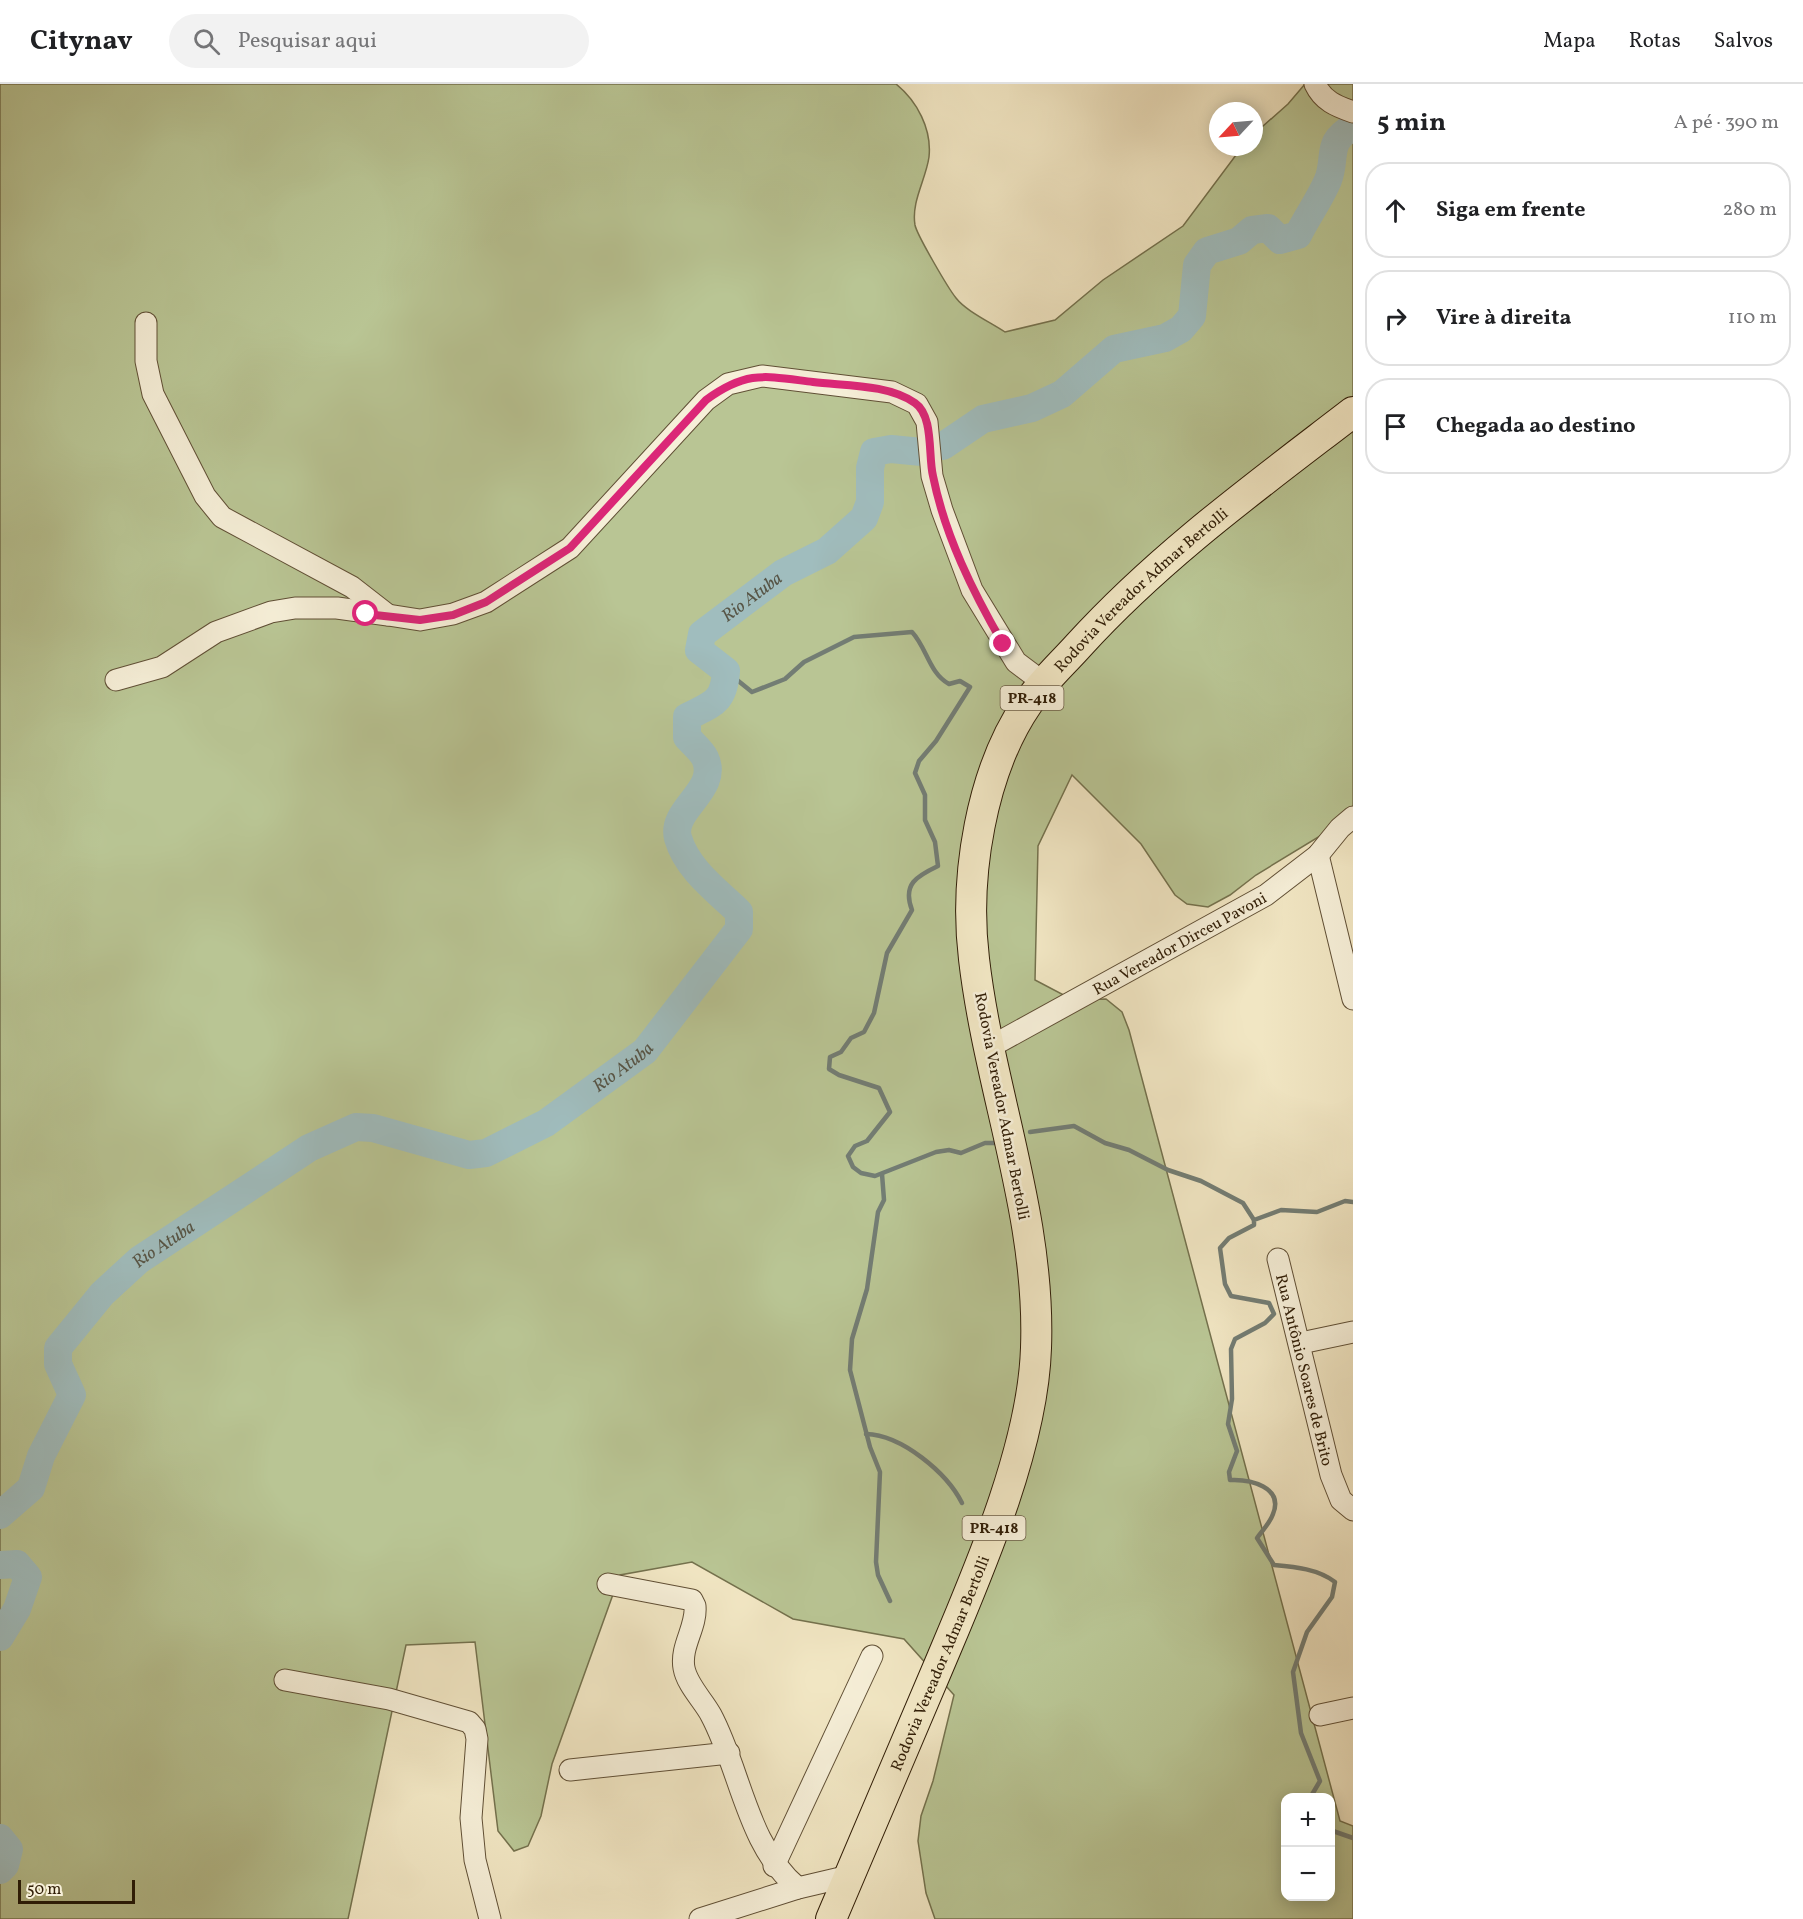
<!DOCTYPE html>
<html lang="pt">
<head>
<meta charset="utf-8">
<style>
  :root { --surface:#fff; --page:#f2f2f2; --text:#202124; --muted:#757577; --line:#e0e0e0 }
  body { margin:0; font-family:Vollkorn,serif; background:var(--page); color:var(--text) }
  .controls { position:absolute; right:18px; bottom:18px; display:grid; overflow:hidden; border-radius:12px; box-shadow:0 3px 15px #0003 }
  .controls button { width:54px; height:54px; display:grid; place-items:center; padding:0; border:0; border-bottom:2px solid var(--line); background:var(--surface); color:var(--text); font:30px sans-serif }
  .compass { position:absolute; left:1209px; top:18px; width:54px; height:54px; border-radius:50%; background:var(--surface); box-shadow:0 3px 15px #0003; rotate:244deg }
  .scale { position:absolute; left:18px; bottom:15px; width:117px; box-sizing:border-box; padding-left:6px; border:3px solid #301d06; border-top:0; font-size:16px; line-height:21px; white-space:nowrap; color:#301d06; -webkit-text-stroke:4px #f6efd8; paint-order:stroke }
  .stop { position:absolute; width:18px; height:18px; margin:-14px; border:4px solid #db2777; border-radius:50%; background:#fff }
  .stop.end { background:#db2777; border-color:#fff; box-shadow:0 2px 6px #0008 }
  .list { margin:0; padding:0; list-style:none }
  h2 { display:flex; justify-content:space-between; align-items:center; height:78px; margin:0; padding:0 24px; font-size:26px }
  h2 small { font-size:20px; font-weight:400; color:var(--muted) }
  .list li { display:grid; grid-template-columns:39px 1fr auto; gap:18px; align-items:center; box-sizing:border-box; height:96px; margin:0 12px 12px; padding:0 12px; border:2px solid var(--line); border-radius:24px }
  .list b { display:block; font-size:22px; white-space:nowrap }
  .list em { font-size:20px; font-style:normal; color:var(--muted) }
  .icon { flex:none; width:33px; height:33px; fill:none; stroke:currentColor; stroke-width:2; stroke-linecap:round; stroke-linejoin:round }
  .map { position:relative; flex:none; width:1353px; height:1835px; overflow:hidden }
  header { display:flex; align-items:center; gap:36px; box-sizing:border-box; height:84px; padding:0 30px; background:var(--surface); border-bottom:2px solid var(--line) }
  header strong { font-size:28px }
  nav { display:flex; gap:33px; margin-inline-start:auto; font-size:21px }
  .search { width:420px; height:54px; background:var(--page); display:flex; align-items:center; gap:15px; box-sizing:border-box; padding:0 21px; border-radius:33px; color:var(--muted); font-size:22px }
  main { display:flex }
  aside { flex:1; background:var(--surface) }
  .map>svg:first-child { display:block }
  .green { fill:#b9c594; stroke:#74714d; stroke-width:1.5; fill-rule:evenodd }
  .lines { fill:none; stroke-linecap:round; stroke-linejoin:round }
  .stream { stroke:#737d74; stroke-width:4.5 }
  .river { stroke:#a0bdbe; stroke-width:28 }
  .minor-casing { stroke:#604f35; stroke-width:23 }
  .highway-casing { stroke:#301d06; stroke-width:32 }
  .minor { stroke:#f6efd8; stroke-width:21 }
  .highway { stroke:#f1e6c3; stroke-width:30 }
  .route { stroke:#db2777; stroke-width:8 }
  .labels { text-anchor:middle; stroke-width:5; stroke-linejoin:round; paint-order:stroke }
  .shield { fill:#f6efd8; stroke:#6b5c45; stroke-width:1.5 }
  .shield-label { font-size:15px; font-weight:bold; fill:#301d06 }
  .street-label { font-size:16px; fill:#301d06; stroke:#f6efd8 }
  .water-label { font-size:18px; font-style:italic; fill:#575546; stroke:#f6efd8 }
</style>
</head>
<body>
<header>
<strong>Citynav</strong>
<div class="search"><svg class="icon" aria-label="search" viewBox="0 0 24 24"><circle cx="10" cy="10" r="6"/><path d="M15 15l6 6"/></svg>Pesquisar aqui</div>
<nav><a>Mapa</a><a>Rotas</a><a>Salvos</a></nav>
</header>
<main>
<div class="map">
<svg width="1353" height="1835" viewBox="0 0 1353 1835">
  <rect width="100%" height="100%" fill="#f1e6c3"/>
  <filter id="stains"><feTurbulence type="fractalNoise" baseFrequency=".00333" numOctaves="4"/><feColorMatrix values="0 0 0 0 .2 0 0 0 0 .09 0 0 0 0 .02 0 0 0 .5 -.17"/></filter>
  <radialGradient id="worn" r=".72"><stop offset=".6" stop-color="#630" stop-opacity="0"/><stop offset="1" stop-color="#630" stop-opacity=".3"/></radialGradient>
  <!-- green -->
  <path class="green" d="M 0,0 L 896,0 C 917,17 932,45 929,73 C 926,95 911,118 915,141 C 917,151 948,204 956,214 C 966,227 990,238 1005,248 L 1055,236 L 1103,196 L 1183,142 L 1242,63 L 1254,63 L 1254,50 L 1288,20 L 1305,0 L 1353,0 L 1353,732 L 1256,791 L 1230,811 L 1208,823 L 1187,820 L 1175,811 L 1141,760 L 1072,691 L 1038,762 L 1035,896 L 1073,916 L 1106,915 L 1122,928 L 1129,946 L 1340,1737 L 1353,1742 L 1353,1835 L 935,1835 L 926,1809 L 918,1757 L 921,1732 L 933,1697 L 954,1611 L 904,1555 L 793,1535 L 692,1478 L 620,1491 L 552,1680 L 541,1732 L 528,1762 L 514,1767 L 498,1747 L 475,1558 L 406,1561 L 348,1835 L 0,1835 ZM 1286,1714 L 1330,1714 L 1330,1812 L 1286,1812 Z"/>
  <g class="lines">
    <!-- stream -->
    <g class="stream">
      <path d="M 726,587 L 752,608 L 785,595 L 804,578 L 854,553 L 912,548 C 927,564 929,589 949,600 L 960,597 L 970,603 L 936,657 L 919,677 L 915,689 L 925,711 L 925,736 L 935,758 L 938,782 C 917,792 902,800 912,826 L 887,869 L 874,929 L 864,948 L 851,954 L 841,968 L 830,973 L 829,985 L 839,991 L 879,1004 L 890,1028 L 867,1057 L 855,1062 L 848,1072 L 853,1083 L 861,1089 L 875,1092 L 936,1068 L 949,1066 L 961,1069 L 985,1059 L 999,1059"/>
      <polyline points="1030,1048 1074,1042 1105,1059 1129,1066 1168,1086 1201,1097 1243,1119 1254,1136"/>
      <polyline points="882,1090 884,1116 878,1128 867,1205 852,1255 850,1286 870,1363 880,1388 876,1478 878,1491 890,1517"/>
      <path d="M 866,1350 C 902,1351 947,1389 962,1419"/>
      <path d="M 1310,1714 L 1320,1697 L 1301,1649 L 1293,1588 L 1307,1548 L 1332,1513 L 1335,1498 C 1318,1485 1296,1483 1274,1481 L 1257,1454 C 1262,1447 1270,1439 1273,1430 C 1284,1403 1250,1395 1230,1396 L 1229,1388 L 1237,1367 L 1228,1340 L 1232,1315 L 1231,1265 L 1235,1255 L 1265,1239 L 1274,1230 L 1269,1219 L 1231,1212 L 1225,1200 L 1220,1164 L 1229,1154 L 1254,1141 L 1254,1136 L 1281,1126 L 1317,1128 L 1345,1117 L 1353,1118"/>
      <polyline points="1330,1746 1353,1754"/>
    </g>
    <!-- river -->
    <g class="river">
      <path d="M 943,362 L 983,335 L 1032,324 L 1062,310 L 1114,265 L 1165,254 L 1181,245 L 1192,232 L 1197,181 L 1207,167 L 1239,157 L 1252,146 L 1268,144 L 1280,156 L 1298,151 C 1307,133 1320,115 1328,96 C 1337,73 1325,58 1353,43"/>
      <path id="s1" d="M 0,1431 L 31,1404 L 41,1372 L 72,1311 L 58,1280 L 58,1264 L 102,1210 L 139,1176 L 309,1064 L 356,1043 L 373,1044 L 469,1071 L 486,1069 L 546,1039 L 645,967 L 739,845 L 739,828 C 716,806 687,785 678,754 C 670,725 720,706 705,674 C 701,666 692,659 687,653 L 687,633 C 712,620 724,619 726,587 L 699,566 L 702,550 L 783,489 L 827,467 L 864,434 L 870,418 L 870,384 L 874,368 L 891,365 L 922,368"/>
      <polyline points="0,1481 17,1480 28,1493 17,1525 0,1553"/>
      <polyline points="0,1754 9,1765 5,1781 0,1786"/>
    </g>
    <defs>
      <g id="minor">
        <path d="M 1315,0 C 1323,17 1336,22 1353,28"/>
        <polyline points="146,239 146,277 153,310 205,412 222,433 352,503 388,531 420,536 453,530 486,518 570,464 706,316 728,300 762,292 892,308 917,320 927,338 932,392 942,426 972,506 1016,578 1044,599"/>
        <polyline points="116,596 162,583 216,548 271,528 295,524 337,524 388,531"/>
        <polyline points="1318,771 1353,915"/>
        <path id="s2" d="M 990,963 L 1266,811 L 1318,771 L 1340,744 L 1353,733"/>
        <path id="s3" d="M 1278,1175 L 1331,1391 L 1341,1416 L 1353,1426"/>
        <polyline points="1301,1259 1353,1248"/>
        <path d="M 608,1500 L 692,1516 L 695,1522 C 697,1543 680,1562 684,1584 C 687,1601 703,1616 711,1631 C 741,1687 747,1762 798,1804"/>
        <polyline points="285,1596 389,1615 469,1638 475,1645 477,1655 471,1734 475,1776 490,1835"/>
        <polyline points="1320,1631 1353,1624"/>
        <polyline points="570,1686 729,1669"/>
        <polyline points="774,1782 872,1572"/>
        <polyline points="700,1835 798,1804 849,1792"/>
      </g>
      <g id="highway">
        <path id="s4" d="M 831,1835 C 868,1748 905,1661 942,1574 C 980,1484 1033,1362 1036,1264 C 1041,1131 989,1005 974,875 C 964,793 981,687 1028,619 C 1042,598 1062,580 1079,561 C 1160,472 1258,401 1353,328"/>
      </g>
    </defs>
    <!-- minor casing -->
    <use href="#minor" class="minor-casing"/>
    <!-- highway casing -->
    <use href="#highway" class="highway-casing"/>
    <!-- minor -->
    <use href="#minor" class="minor"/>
    <!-- highway -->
    <use href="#highway" class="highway"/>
  </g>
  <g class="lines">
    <!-- route -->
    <path class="route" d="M 366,530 L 420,536 L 453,531 L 486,518 L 570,464 L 706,316 C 747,286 765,292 813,298 C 845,302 888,300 915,319 C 934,332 928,372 933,392 C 945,452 973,508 1003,560"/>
  </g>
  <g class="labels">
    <!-- shield labels -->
    <g class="shield">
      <rect x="1000.5" y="602" width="63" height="24" rx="4.5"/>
      <rect x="962.5" y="1432" width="63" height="24" rx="4.5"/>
    </g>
    <g class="shield-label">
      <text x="1032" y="619">PR-418</text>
      <text x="994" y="1449">PR-418</text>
    </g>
    <!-- street labels -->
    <g class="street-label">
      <text dy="6" stroke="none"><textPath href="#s4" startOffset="1431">Rodovia Vereador Admar Bertolli</textPath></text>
      <text dy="6" stroke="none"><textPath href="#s2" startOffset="216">Rua Vereador Dirceu Pavoni</textPath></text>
      <text transform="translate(1003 1022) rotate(79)" y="6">Rodovia Vereador Admar Bertolli</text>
      <text dy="6" stroke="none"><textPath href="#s3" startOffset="114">Rua Antônio Soares de Brito</textPath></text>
      <text dy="6" stroke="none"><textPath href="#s4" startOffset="278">Rodovia Vereador Admar Bertolli</textPath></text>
    </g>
    <!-- water labels -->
    <g class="water-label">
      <text dy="6" stroke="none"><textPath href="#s1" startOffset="1474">Rio Atuba</textPath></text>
      <text dy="6" stroke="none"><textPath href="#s1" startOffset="864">Rio Atuba</textPath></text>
      <text dy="6" stroke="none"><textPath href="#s1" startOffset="342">Rio Atuba</textPath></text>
    </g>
  </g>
  <rect width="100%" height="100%" filter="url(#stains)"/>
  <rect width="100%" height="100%" fill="url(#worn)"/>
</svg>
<div class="controls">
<button>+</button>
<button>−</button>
</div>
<svg class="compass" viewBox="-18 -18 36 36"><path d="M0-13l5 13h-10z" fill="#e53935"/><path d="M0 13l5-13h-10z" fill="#757577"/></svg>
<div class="scale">50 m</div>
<div class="stop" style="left:366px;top:530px"></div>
<div class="stop end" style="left:1003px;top:560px"></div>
</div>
<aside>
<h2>5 min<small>A pé · 390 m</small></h2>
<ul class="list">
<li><svg class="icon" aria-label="ahead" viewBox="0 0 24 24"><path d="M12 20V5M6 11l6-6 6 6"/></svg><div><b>Siga em frente</b></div><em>280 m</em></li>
<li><svg class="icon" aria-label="right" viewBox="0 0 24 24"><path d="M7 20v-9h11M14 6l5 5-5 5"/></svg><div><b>Vire à direita</b></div><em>110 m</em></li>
<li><svg class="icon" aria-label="arrive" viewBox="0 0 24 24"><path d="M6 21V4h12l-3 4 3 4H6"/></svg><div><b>Chegada ao destino</b></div></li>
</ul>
</aside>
</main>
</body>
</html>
